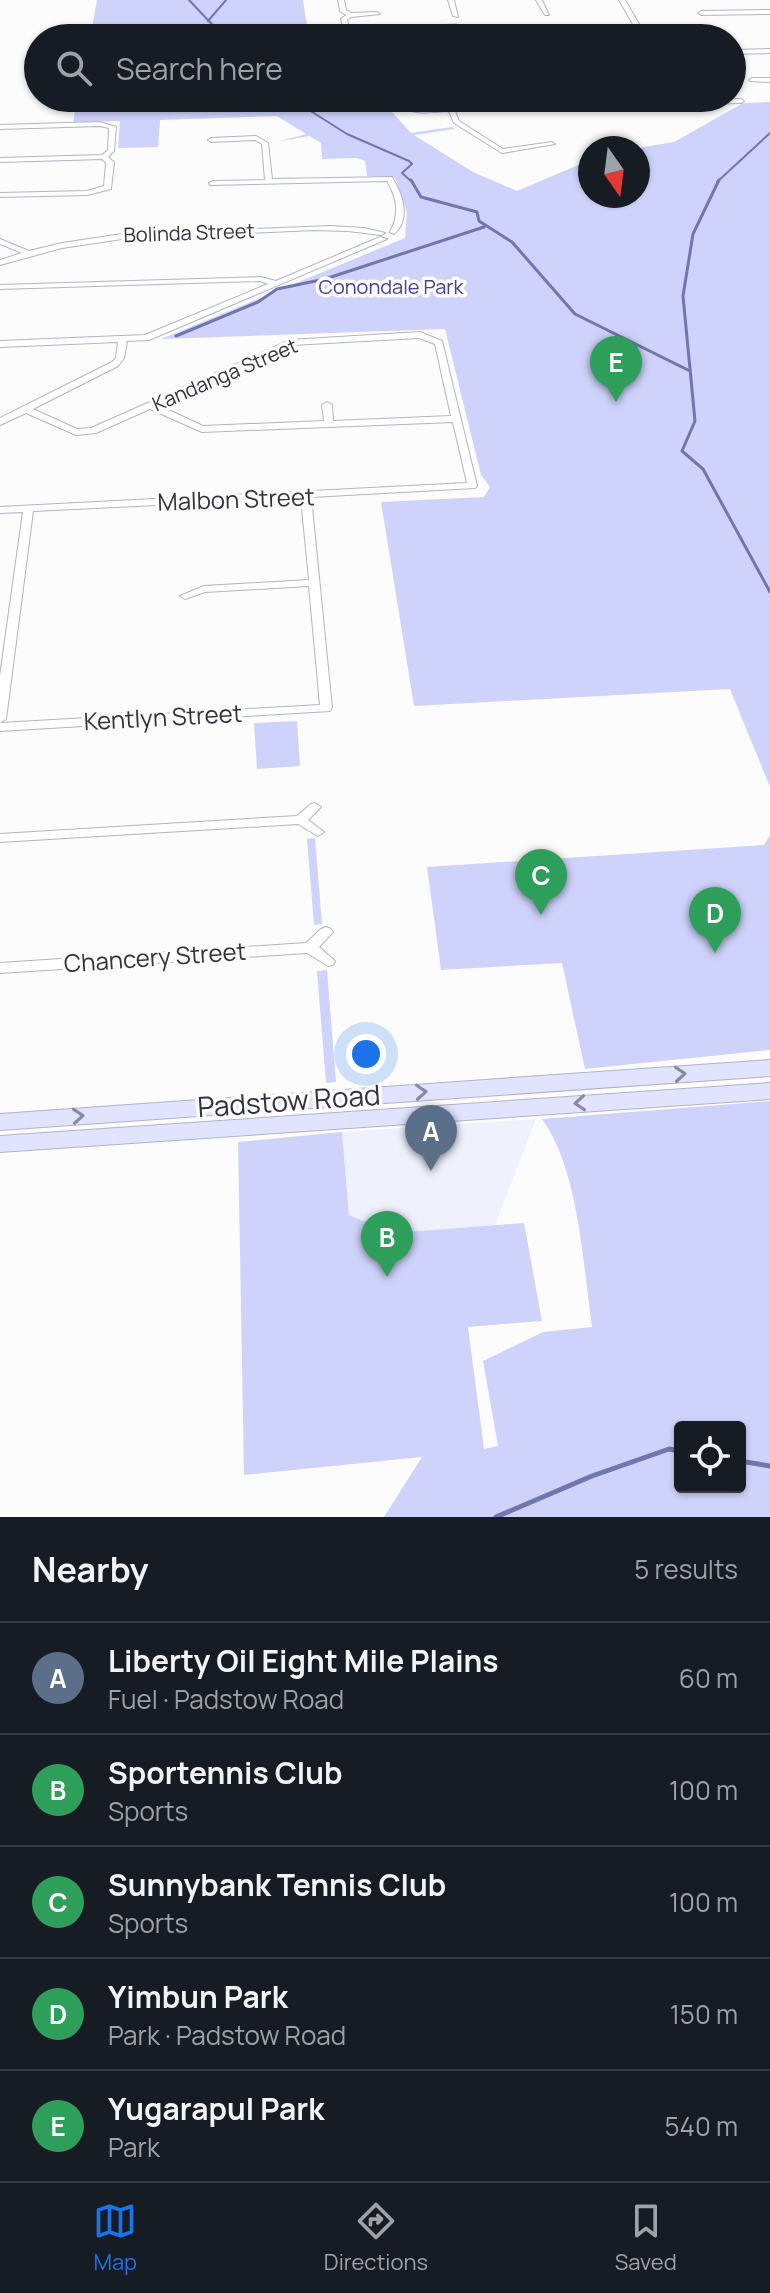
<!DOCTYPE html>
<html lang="en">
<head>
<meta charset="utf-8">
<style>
  :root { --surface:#171b24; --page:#242831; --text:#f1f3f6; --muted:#9ea1a6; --line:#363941; --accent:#1a73e8 }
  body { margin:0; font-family:Manrope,sans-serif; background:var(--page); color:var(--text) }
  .controls { position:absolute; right:24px; bottom:24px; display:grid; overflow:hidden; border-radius:8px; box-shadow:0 2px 6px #0004 }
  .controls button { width:72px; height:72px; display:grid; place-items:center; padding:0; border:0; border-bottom:2px solid var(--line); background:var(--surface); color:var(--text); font:40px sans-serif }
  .compass { position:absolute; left:578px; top:136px; width:72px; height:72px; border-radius:50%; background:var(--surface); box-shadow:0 2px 6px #0004; rotate:166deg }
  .you { position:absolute; left:366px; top:1054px; width:28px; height:28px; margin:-20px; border:6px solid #fff; border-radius:50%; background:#1a73e8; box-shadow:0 0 0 12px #1a73e833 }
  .badge { display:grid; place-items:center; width:52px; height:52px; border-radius:50%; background:var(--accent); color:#fff; font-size:26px; font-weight:700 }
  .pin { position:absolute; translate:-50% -66px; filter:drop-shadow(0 2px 4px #0008) }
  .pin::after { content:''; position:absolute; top:42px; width:28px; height:24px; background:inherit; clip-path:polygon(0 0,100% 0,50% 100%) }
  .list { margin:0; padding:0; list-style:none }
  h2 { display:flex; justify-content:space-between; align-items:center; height:104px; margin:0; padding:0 32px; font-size:34px }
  h2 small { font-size:26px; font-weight:400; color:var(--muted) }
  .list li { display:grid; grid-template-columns:52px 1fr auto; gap:24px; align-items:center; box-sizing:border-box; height:112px; padding:0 32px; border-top:2px solid var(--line) }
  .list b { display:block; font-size:30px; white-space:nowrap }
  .list p { margin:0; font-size:26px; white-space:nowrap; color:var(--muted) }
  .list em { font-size:26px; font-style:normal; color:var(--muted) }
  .icon { flex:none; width:44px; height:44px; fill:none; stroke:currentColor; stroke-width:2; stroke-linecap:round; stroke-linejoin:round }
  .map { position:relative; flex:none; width:770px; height:1517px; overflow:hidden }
  .search { position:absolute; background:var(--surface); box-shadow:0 2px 6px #0004; left:24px; right:24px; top:24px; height:88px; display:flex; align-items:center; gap:20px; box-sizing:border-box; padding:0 28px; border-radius:44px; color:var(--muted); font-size:30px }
  .sheet { height:664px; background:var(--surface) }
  nav { display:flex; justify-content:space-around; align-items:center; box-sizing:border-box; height:112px; border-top:2px solid var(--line); background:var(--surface); font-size:22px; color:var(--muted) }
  nav a { display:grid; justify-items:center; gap:4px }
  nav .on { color:var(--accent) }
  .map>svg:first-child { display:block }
  .built { fill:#eff1fd }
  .green { fill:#cfd3fb; fill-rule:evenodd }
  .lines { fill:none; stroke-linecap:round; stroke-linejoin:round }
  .stream-far2 { stroke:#7276af; stroke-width:2 }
  .stream-far1 { stroke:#7276af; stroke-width:3 }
  .stream { stroke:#7276af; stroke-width:5 }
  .street-casing { stroke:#b0b3ca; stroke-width:2 }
  .secondary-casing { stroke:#b0b3ca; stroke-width:2 }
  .street { fill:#fff; fill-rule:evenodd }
  .secondary { fill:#e2e3fe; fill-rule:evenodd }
  .oneway { stroke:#8a8a9c }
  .labels { text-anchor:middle; stroke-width:7; stroke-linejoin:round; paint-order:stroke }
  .far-street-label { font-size:20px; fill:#31323b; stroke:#fcfcfc }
  .far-park-label { font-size:20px; fill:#45419d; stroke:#fcfcfc }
  .street-label { font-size:24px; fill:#31323b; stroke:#fcfcfc }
  .near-street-label { font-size:28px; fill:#31323b; stroke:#fcfcfc }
</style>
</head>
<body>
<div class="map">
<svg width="770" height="1517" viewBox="0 0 770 1517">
  <rect width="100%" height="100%" fill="#fcfcfc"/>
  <!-- built -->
  <polygon class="built" points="536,1119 495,1225 392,1233 349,1215 342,1132"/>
  <!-- green -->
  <g class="green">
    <polygon points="97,0 303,0 309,38 90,38"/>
    <polygon points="457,23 462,38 417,38 413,26"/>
    <polygon points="77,98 360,98 372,112 391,111 411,133 452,127 455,129 414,135 473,172 517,191 590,160 590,196 638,196 638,148 674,142 743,103 770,102 770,787 730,689 414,706 381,502 484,497 490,487 481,475 445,329 161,339 405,238 407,212 395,178 367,176 365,161 357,158 322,159 321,143 309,136 277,142 306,134 277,116 160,120 158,147 118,148 120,121 73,123"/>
    <polygon points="297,721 300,766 257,769 254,723"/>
    <polygon points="770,835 770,1050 585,1069 562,963 441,970 427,867 764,845"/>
    <polygon points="315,838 322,924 314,925 307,839"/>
    <polygon points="327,970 336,1082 326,1083 317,971"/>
    <path d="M 770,1101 L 770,1517 L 384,1517 L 422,1457 L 244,1475 L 238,1142 L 342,1132 L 349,1215 L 392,1233 L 524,1223 L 542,1321 L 468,1327 L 484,1449 L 498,1446 L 483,1361 L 543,1332 L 592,1327 C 583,1265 579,1170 542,1119 ZM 680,1427 L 740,1427 L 740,1487 L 680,1487 Z"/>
  </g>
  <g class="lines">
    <!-- stream-far2 -->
    <g class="stream-far2">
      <polyline points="189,0 225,38"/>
      <polyline points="208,21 226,0"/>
      <polyline points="290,98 347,134 409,161 412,164 402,173 412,182"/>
      <polyline points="717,182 770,133"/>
    </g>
    <!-- stream-far1 -->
    <g class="stream-far1">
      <polyline points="411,180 421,197 477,212 479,221 512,242 575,314 690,371"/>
      <polyline points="719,180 693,234 683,296 695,421 682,451 703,469 770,592"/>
      <polyline points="176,336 258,302 277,289 325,279 484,227"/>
    </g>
    <!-- stream -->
    <g class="stream">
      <polyline points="740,1461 770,1466"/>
      <polyline points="496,1517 592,1476 669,1449 680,1451"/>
    </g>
    <defs>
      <g id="street">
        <polygon points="338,0 344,0 346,10 351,13 377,12 380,14 351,17 347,20 352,38 346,38 341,19 346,15 340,11"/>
        <polygon points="448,0 454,0 458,17 453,16"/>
        <polygon points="536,0 542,0 549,15 545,15"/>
        <polygon points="619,0 625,0 647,38 641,38"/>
        <polygon points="770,10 770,14 701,15 698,13 701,11"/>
        <polygon points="770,49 770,53 732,54 732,50"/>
        <polygon points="752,78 770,78 770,82 750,81 749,80"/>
        <path d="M 394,98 L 401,98 L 408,107 L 414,108 L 741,99 L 744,101 L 741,103 L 455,111 L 459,121 L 503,149 L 552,142 L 555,144 L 502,153 L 454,123 L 449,111 C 425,112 411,118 394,98 Z"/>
        <polygon points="100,122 116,127 114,151 108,157 114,162 111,189 87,195 0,197 0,193 87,191 104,186 106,163 102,159 0,162 0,158 102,155 108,150 109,128 100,126 0,129 0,125"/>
        <path d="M 256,136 L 268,143 L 272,179 L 392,177 C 403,195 411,219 394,234 L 390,232 C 400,214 397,198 387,181 L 210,185 L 209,183 L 213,181 L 265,180 L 262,144 L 255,140 L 211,142 L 208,140 L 211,138 Z"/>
        <polygon points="331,226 364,228 385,233 381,235 348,231 314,230 122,239 62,248 0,265 0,260 22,253 0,244 0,239 29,251 62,243 122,234"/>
        <path d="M 380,237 L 387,239 L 149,340 L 127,341 L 124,358 L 118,366 L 33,409 L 77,429 L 91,428 L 290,340 L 420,332 L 442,341 L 477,486 L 475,488 L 311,497 L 332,708 L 330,711 L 0,731 L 0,723 L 320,705 L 309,586 L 205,592 L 185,599 L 180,596 L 204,586 L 309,580 L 301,498 L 33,511 L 6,719 L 0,723 L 0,676 L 23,512 L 0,513 L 0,507 L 467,483 L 453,422 L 202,432 L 150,409 L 96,433 L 76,435 L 26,413 L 0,425 L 0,418 L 112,362 L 116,358 L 118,342 L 0,347 L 0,341 L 145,335 L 268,284 L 260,281 L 0,289 L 0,285 L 261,277 L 276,281 ZM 419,338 L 435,344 L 451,416 L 333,421 L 332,405 L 327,402 L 322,405 L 324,421 L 203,426 L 158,405 L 292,345 Z"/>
        <polygon points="315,803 321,807 308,820 324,832 318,836 298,824 0,842 0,834 297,816 311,804"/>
        <polygon points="326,927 331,929 333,932 319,947 335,961 333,965 328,966 307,953 0,973 0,963 306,943 321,929"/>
      </g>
      <g id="secondary">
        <polygon points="770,1060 770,1076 0,1130 0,1114"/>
        <polygon points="770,1083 770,1099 0,1152 0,1136"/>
      </g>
    </defs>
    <!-- street casing -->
    <use href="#street" class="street-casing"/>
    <!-- secondary casing -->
    <use href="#secondary" class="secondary-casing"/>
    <!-- street -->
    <use href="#street" class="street"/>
    <!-- secondary -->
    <use href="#secondary" class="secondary"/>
  </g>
  <!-- one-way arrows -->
  <defs><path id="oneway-chevron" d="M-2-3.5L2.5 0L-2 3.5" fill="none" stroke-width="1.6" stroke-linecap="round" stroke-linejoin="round" transform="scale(2)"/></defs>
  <g class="oneway">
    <use href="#oneway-chevron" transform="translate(680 1074) rotate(-4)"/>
    <use href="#oneway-chevron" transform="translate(421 1092) rotate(-4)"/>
    <use href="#oneway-chevron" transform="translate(580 1103) rotate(176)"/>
    <use href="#oneway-chevron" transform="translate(78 1116) rotate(-4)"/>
  </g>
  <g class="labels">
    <!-- far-street labels -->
    <g class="far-street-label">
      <text transform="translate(189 233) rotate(-2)" y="7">Bolinda Street</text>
      <text transform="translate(225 375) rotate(-23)" y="7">Kandanga Street</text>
    </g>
    <!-- far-park labels -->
    <g class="far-park-label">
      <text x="391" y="294">Conondale Park</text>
    </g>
    <!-- street labels -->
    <g class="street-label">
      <text transform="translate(236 500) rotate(-2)" y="8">Malbon Street</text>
      <text transform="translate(163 718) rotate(-3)" y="8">Kentlyn Street</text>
      <text transform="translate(155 958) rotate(-4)" y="8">Chancery Street</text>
    </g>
    <!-- near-street labels -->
    <g class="near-street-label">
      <text transform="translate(289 1101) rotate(-4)" y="10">Padstow Road</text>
    </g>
  </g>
</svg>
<div class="controls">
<button><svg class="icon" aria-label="locate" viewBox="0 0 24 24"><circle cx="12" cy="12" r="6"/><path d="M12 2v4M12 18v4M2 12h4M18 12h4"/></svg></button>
</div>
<svg class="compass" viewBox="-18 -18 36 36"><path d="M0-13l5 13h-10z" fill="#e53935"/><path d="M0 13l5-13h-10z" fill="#9ea1a6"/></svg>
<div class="you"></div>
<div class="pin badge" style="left:431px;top:1171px;background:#5c6f8a">A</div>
<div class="pin badge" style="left:387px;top:1277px;background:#2e9e5b">B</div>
<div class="pin badge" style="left:541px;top:915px;background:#2e9e5b">C</div>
<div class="pin badge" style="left:715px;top:953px;background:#2e9e5b">D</div>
<div class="pin badge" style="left:616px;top:402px;background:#2e9e5b">E</div>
<div class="search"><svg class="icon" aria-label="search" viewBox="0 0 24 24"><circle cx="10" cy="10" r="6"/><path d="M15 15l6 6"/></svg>Search here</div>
</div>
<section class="sheet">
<h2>Nearby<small>5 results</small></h2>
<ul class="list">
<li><span class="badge" style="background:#5c6f8a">A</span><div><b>Liberty Oil Eight Mile Plains</b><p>Fuel · Padstow Road</p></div><em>60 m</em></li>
<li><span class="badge" style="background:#2e9e5b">B</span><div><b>Sportennis Club</b><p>Sports</p></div><em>100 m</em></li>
<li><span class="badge" style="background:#2e9e5b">C</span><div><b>Sunnybank Tennis Club</b><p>Sports</p></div><em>100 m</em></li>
<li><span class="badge" style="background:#2e9e5b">D</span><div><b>Yimbun Park</b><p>Park · Padstow Road</p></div><em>150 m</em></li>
<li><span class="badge" style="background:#2e9e5b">E</span><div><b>Yugarapul Park</b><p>Park</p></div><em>540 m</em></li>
</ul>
</section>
<nav>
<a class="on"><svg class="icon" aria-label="map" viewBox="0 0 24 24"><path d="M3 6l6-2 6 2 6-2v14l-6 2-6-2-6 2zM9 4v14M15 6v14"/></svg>Map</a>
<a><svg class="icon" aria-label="directions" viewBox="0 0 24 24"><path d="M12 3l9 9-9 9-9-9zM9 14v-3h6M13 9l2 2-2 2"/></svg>Directions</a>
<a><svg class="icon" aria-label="saved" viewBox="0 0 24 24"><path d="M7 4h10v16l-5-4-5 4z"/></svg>Saved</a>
</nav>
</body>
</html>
